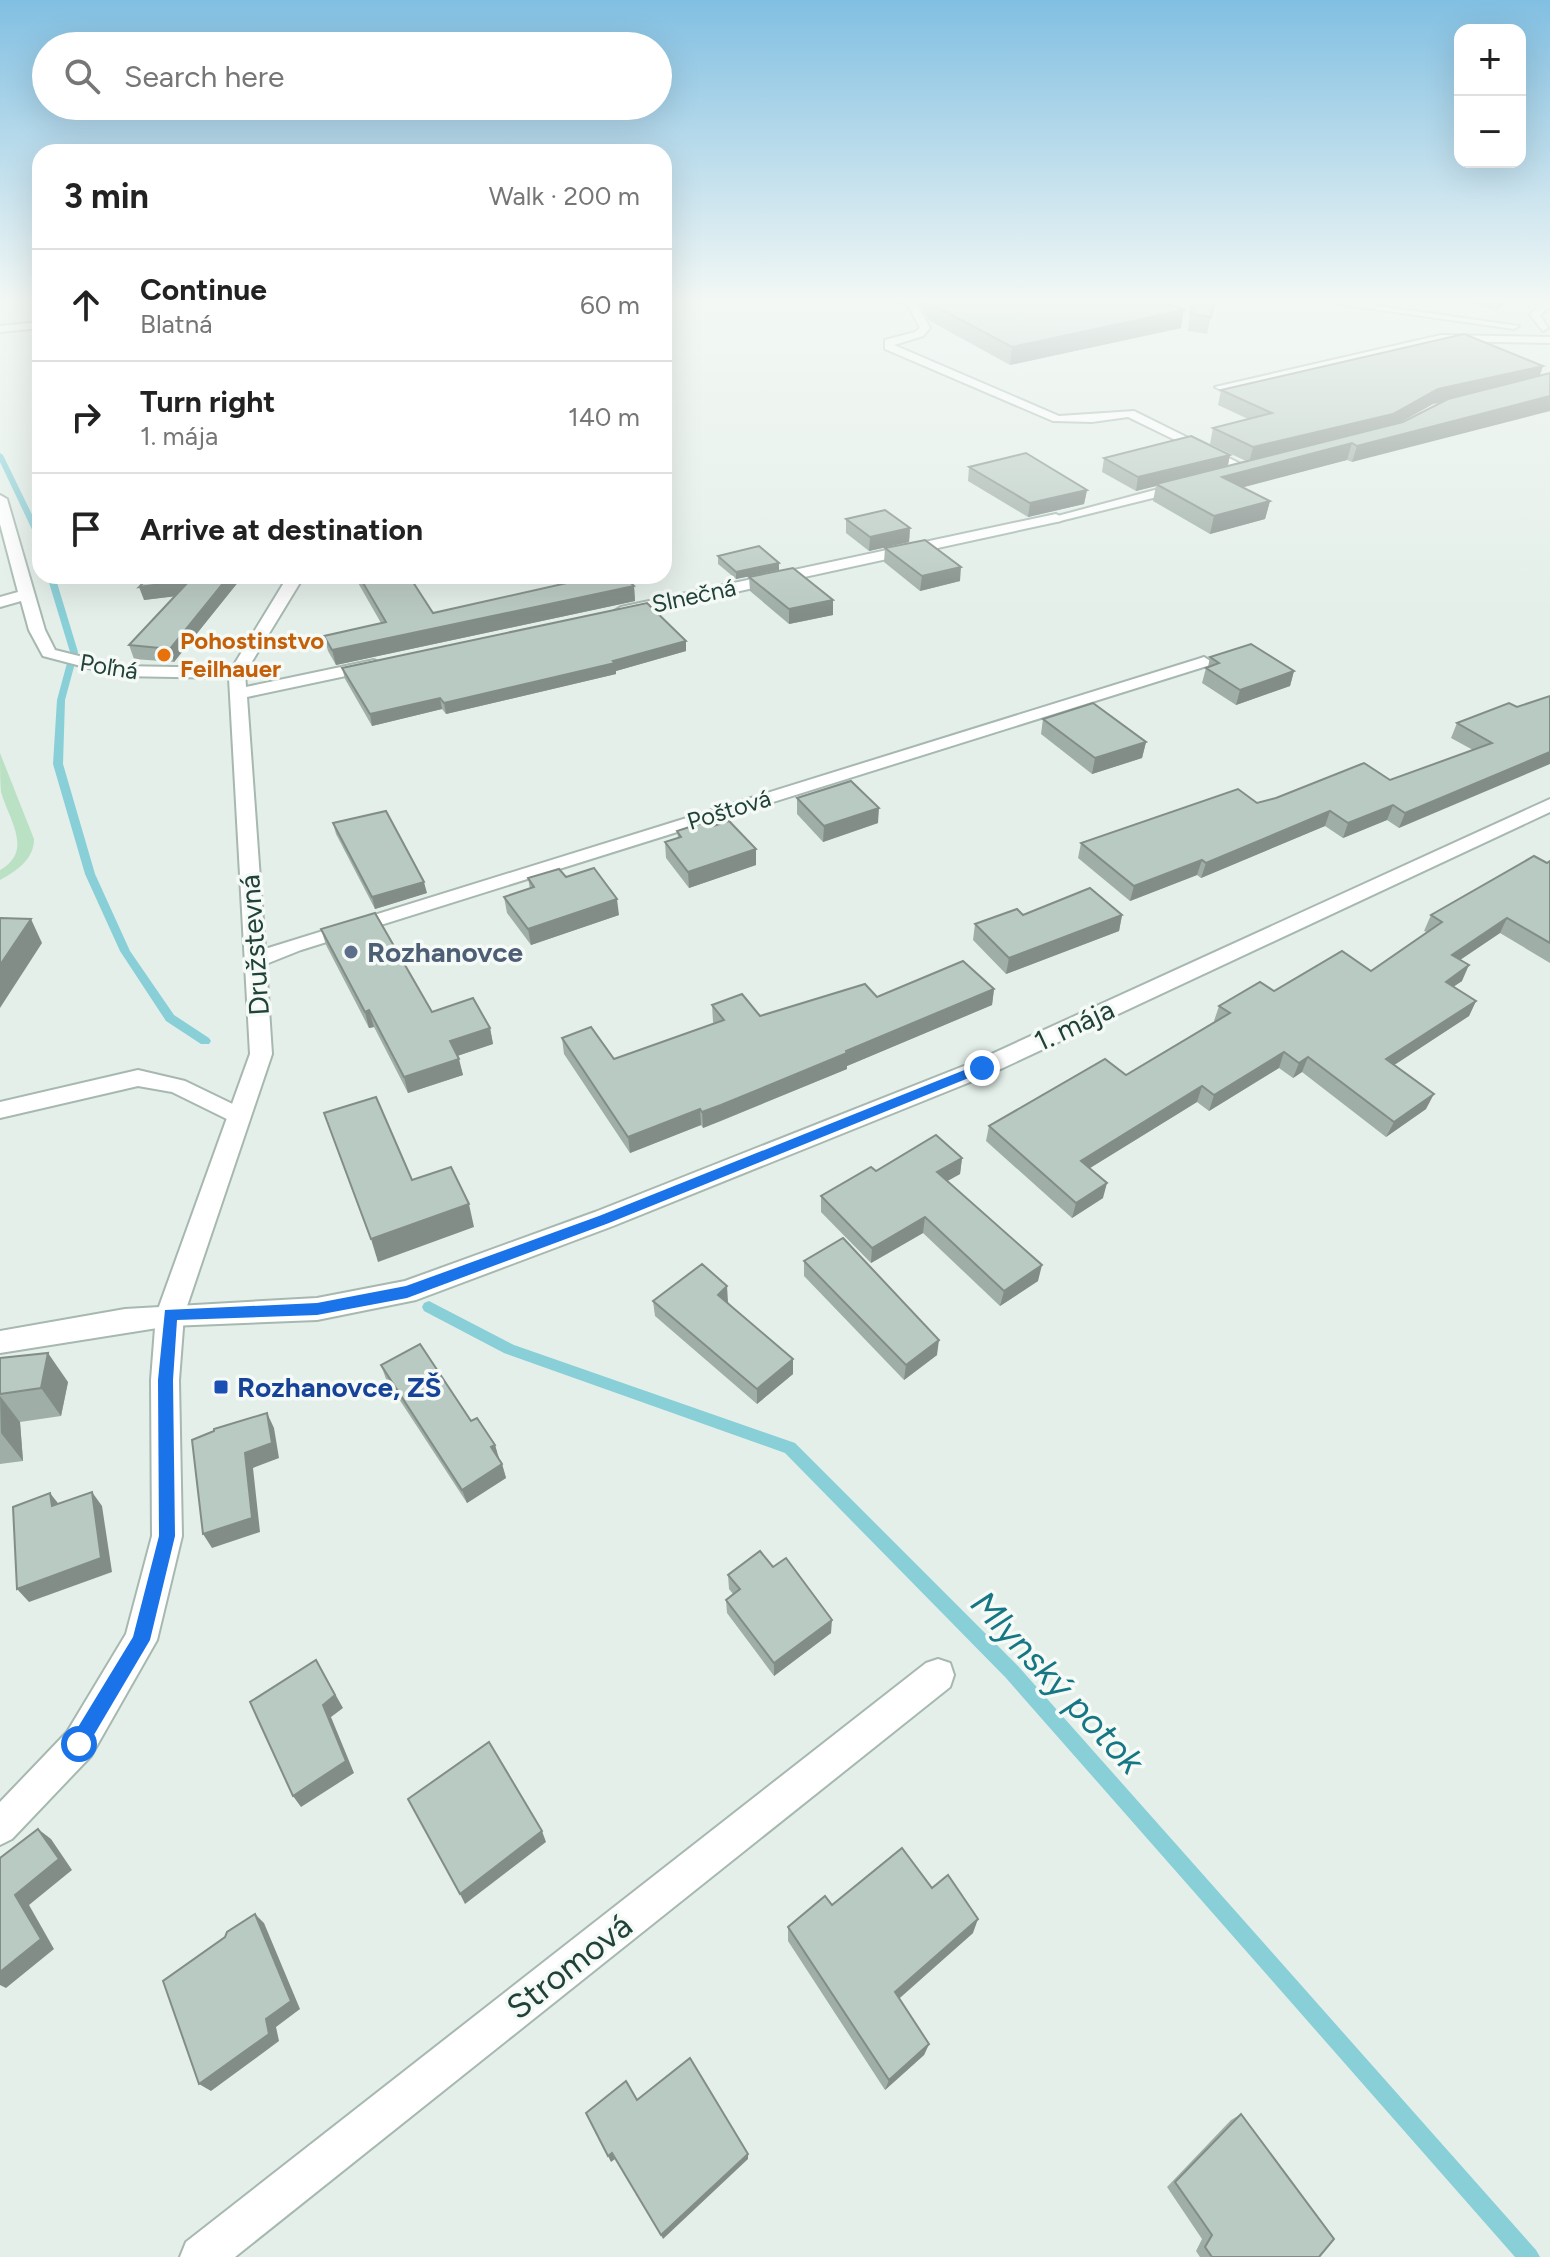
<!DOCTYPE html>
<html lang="en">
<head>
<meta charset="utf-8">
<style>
  :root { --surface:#fff; --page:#f6f6f6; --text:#222; --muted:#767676; --line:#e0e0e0 }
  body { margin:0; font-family:Figtree,sans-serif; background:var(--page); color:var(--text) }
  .controls { position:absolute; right:24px; top:24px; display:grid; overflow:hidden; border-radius:16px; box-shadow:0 8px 32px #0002 }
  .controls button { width:72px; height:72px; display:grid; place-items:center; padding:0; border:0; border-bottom:2px solid var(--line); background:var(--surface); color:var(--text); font:40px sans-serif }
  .stop { position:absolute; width:24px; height:24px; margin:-18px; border:6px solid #1a73e8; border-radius:50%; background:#fff }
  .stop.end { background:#1a73e8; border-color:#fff; box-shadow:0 2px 8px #0008 }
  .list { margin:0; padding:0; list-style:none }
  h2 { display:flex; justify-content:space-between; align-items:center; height:104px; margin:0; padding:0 32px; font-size:34px }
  h2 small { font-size:26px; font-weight:400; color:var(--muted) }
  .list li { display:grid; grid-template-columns:52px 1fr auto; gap:24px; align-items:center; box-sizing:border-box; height:112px; padding:0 32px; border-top:2px solid var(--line) }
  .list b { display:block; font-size:30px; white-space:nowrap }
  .list p { margin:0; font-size:26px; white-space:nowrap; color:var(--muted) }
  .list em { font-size:26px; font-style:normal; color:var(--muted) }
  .icon { flex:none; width:44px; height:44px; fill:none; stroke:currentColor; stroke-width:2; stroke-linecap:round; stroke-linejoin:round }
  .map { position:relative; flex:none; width:1550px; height:2257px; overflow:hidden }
  .search { position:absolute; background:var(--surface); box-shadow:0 8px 32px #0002; left:32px; top:32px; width:640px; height:88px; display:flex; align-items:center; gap:20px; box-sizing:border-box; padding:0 28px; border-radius:44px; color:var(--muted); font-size:30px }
  .panel { position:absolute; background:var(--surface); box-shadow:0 8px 32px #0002; left:32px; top:144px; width:640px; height:440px; border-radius:24px }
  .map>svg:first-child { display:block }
  .green { fill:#bbe1c4 }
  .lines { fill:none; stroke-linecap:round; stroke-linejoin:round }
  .stream { fill:#88cfd8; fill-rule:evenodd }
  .service-casing { stroke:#a6b8b0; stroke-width:4 }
  .minor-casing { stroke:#a6b8b0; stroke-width:4 }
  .tertiary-casing { stroke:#a6b8b0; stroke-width:4 }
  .service { fill:#fff; fill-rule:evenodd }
  .minor { fill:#fff; fill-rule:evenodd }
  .tertiary { fill:#fff; fill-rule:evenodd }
  .wall { fill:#9faea7; fill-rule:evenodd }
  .shaded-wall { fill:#828d88 }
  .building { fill:#b9cac2; stroke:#828d88; stroke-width:2 }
  .route { fill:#1a73e8 }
  .food-dot { fill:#e8710a; stroke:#f5faf7; stroke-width:3 }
  .service-dot { fill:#5c6f8a; stroke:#f5faf7; stroke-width:3 }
  .transit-dot { fill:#1a4fb4; stroke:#f5faf7; stroke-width:3 }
  .labels { text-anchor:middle; stroke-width:7; stroke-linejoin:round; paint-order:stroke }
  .far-street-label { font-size:24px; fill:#214238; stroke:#f5faf7 }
  .far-food-label { font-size:24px; font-weight:bold; fill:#c56008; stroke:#f5faf7; text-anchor:start }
  .street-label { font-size:28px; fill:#214238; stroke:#f5faf7 }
  .service-label { font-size:28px; font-weight:bold; fill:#4e5e75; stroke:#f5faf7; text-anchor:start }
  .transit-label { font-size:28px; font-weight:bold; fill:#164399; stroke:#f5faf7; text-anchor:start }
  .near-street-label { font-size:34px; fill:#214238; stroke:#f5faf7 }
  .near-water-label { font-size:36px; font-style:italic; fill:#157684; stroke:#f5faf7 }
</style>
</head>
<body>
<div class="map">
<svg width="1550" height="2257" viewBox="0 0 1550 2257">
  <rect width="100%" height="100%" fill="#e4efe9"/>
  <!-- green -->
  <path class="green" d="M 0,753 L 34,839 C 34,859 17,871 0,880 L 0,870 C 34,851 9,820 1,792 C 0,780 0,765 0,753 Z"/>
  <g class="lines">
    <!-- stream -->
    <g class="stream">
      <polygon points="0,453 3,455 40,531 40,540 36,538 0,462"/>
      <polygon points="47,576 55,576 78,652 65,700 63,764 95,874 130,951 174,1015 209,1038 211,1041 209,1044 201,1044 166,1021 120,951 85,874 53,764 57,700 70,652"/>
      <polygon points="429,1301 514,1345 795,1443 1018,1666 1536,2250 1540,2257 1515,2257 1006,1678 785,1453 504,1353 424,1311 422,1307 424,1303"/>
    </g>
    <defs>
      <g id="service">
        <path d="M 897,298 C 918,298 921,311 930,328 L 923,336 L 894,345 L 1059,416 L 1134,411 L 1255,471 L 1245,474 L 1128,417 L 1092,422 L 1053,421 L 885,349 L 885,340 L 915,332 L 920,328 L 909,307 Z"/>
        <polygon points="1296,298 1323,298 1519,326 1514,329"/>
        <polygon points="1547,298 1550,298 1550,306 1540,315 1548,328 1543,331 1530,315"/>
        <polygon points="1441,335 1550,337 1550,343 1441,341 1221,390 1215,387"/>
        <polygon points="1181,483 1187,487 1185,490 1056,522 1050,518"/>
        <polygon points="138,1070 185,1081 245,1110 248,1116 245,1122 237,1124 172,1092 138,1086 0,1118 0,1102"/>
      </g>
      <g id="minor">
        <polygon points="40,322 40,328 0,332 0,326"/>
        <polygon points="0,495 7,499 45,630 55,650 119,666 232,668 288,576 304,576 245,673 246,687 374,660 382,665 374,670 247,697 265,949 1198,659 1204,657 1212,662 1210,665 301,950 266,964 272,1054 184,1315 179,1380 182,1536 157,1640 91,1756 12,1839 0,1845 0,1802 67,1732 126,1634 152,1536 151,1380 156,1315 250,1054 229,678 119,676 43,656 29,630 21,601 0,607 0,597 18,592 0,524"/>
        <polygon points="1056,514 1063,518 1061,521 621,617 613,612 621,607"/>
        <polygon points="938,1659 950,1663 954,1675 950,1687 235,2257 180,2257 186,2242 926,1663"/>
      </g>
      <polygon id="tertiary" points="1550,799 1550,812 990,1074 613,1226 416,1300 317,1320 170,1326 0,1353 0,1331 125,1309 317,1298 405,1281 595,1212 974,1062"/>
    </defs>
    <!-- service casing -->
    <use href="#service" class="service-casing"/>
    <!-- minor casing -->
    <use href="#minor" class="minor-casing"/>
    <!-- tertiary casing -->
    <use href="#tertiary" class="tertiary-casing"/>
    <!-- service -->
    <use href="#service" class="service"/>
    <!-- minor -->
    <use href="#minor" class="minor"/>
    <!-- tertiary -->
    <use href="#tertiary" class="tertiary"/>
  </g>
  <!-- wall -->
  <g class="wall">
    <polygon points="887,298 905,298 904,307"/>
    <polygon points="912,298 1174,298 1163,301 1181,328 1010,365 930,321 920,305"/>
    <polygon points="1191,298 1215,298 1207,334 1188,331"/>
    <polygon points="1438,298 1511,298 1497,310"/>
    <path d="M 1543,366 L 1539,376 L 1352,462 L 1347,460 L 1242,487 L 1270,501 L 1265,519 L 1210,534 L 1153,501 L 1156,486 L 1136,491 L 1102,472 L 1104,458 L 1230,455 L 1228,466 L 1246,461 L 1210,444 L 1213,428 L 1248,419 L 1218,405 L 1221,390 ZM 1442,402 L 1403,422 L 1398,424 L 1433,404 Z"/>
    <polygon points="969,467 1087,490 1084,504 1028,517 968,481"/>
    <polygon points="846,519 910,528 909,542 869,551 846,533"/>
    <polygon points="885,548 960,581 920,591 884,562"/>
    <polygon points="718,556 779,563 779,570 736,579 718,564"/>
    <polygon points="150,576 238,576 239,581 174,662 134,659 129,645 175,596 144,600"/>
    <polygon points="355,576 409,576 433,613 634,586 635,601 336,665 328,651 324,636 381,623 357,581"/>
    <polygon points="749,577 833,615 789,624 750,591"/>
    <polygon points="686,641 686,651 616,671 616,674 446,714 442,709 372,726 345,679 342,668"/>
    <polygon points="1210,657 1294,671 1290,686 1236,705 1202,683 1206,668 1208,667"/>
    <polygon points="1550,696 1399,828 1387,820 1343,838 1325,826 1201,878 1197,875 1130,901 1078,858 1081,843 1257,803 1390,780 1473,750 1451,738 1457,723 1517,707"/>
    <polygon points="1043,719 1146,742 1142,758 1092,774 1041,734"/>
    <polygon points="797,798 878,823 823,842 797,814"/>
    <polygon points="333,823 427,893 375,909 336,834"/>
    <polygon points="677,831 756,865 689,888 666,858 665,842 678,838"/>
    <polygon points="1550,861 1550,963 1500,933 1460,960 1462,981 1453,987 1476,1001 1469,1016 1394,1065 1426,1109 1386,1137 1302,1072 1293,1078 1279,1068 1209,1111 1197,1102 1090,1168 1103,1198 1072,1218 986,1141 989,1126 1126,1075 1215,1022 1214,1021 1219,1006 1274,991 1371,971 1427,932 1424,931 1431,915"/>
    <polygon points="566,877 619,915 531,945 507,913 504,897 530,889 528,878"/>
    <polygon points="1023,915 1122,915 1119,931 1006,974 973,940 975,924"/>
    <polygon points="321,929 432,1012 490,1028 493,1044 457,1056 463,1075 408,1093 374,1027 369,1028 326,945"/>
    <polygon points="994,989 992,1005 847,1066 847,1069 721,1121 703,1128 701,1125 630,1153 564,1054 562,1038 614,1059 714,1024 713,1022 712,1005 760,1016 877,997"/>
    <polygon points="962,1158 960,1174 947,1181 1038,1281 1000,1306 923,1233 871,1263 821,1212 821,1196 876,1171"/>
    <polygon points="804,1261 937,1355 904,1380 804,1276"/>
    <polygon points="653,1301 728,1302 793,1374 757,1404 655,1316"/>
    <polygon points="0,1358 68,1382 61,1416 20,1422 23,1461 0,1464"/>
    <polygon points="381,1365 471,1421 495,1445 498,1459 502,1464 506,1478 467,1503 386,1379"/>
    <polygon points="773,1567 831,1633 774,1676 727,1613 726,1600 733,1594 729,1589 728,1575"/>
    <polygon points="932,1888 973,1933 899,1998 929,2044 924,2055 885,2090 788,1941 788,1927 832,1905"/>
    <polygon points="1241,2114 1319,2257 1200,2257 1196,2251 1202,2239 1167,2187 1231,2120"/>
  </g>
  <!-- shaded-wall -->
  <g class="shaded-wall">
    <polygon points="667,298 677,298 664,310 664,301"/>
    <polygon points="1141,298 1174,298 1139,309"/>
    <polygon points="1501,298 1511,298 1497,310"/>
    <polygon points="1184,310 1181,328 1010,365 1012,347"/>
    <polygon points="1543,366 1538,381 1433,404 1388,429 1249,463 1253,447 1438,389"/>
    <polygon points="1550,396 1550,411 1352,462 1357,446"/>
    <polygon points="1352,443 1347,460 1218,494 1222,477"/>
    <polygon points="1230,455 1227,468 1156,484 1156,486 1136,491 1138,477"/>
    <polygon points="1087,490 1084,504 1028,517 1030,503"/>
    <polygon points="1270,501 1265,519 1210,534 1214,516"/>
    <polygon points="910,528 909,542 869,551 870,537"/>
    <polygon points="779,563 779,570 736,579 736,572"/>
    <polygon points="961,567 960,581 920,591 922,576"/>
    <polygon points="229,576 238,576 239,581 174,662 170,649"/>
    <polygon points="190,580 194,594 144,600 139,587"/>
    <polygon points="634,586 635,601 336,665 332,650"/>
    <polygon points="833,600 833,615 789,624 789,609"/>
    <polygon points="686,641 686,651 616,671 616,674 446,714 444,703 613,661"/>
    <polygon points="1294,671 1290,686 1236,705 1240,690"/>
    <polygon points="440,698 442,709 372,726 370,714"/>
    <polygon points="1146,742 1142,758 1092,774 1095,758"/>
    <polygon points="1550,752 1550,764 1399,828 1405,813"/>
    <polygon points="1393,805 1387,820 1343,838 1348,823"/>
    <polygon points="879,808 878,823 823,842 824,826"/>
    <polygon points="1330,811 1325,826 1201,878 1206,863"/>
    <polygon points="756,849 756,865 689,888 688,872"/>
    <polygon points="1202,860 1197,875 1130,901 1134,886"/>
    <polygon points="424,882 427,893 375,909 372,897"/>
    <polygon points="617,899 619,915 531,945 528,929"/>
    <polygon points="1122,915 1119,931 1006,974 1009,958"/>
    <polygon points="1507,918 1500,933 1445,970 1452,955"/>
    <polygon points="31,919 42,943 0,1008 0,965"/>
    <polygon points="1469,965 1462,981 1438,997 1446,982"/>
    <polygon points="994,989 992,1005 847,1066 847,1069 703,1128 702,1112"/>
    <polygon points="1476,1001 1469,1016 1379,1075 1386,1059"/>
    <polygon points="369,1010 374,1027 369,1028 365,1012"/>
    <polygon points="490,1028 493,1044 454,1057 450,1041"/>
    <polygon points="1284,1052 1279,1068 1209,1111 1214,1095"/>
    <polygon points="1308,1057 1302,1072 1293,1078 1299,1063"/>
    <polygon points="459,1059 463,1075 408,1093 404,1077"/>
    <polygon points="1202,1086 1197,1102 1077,1176 1081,1161"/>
    <polygon points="1434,1094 1426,1109 1386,1137 1394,1122"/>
    <polygon points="700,1109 701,1125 630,1153 628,1137"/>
    <polygon points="962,1158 960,1174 935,1188 937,1172"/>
    <polygon points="1107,1183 1103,1198 1072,1218 1076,1203"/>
    <polygon points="469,1204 474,1227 378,1262 371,1239"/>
    <polygon points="925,1217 923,1233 871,1263 872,1248"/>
    <polygon points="1042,1265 1038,1281 1000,1306 1004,1291"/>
    <polygon points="727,1286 728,1302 719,1310 718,1295"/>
    <polygon points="939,1340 937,1355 904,1380 906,1365"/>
    <polygon points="48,1353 68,1382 61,1416 41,1388"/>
    <polygon points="793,1359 793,1374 757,1404 757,1389"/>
    <polygon points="0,1396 20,1422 23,1461 1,1433"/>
    <polygon points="267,1413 274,1428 279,1458 253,1468 260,1532 212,1548 203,1534"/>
    <polygon points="495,1445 499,1458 495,1460 491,1447"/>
    <polygon points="502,1464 506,1478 467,1503 462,1490"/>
    <polygon points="92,1492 102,1506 112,1572 29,1602 17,1589"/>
    <polygon points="50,1493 61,1507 52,1506"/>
    <polygon points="832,1620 831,1633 774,1676 774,1663"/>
    <polygon points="316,1660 343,1708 331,1717 354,1773 301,1807 293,1796 323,1705"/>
    <polygon points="38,1829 51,1839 72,1870 29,1905 54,1949 6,1988 0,1985 0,1972 15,1895"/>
    <polygon points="542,1831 546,1842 465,1904 460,1894"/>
    <polygon points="255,1914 264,1923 300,2009 276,2027 279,2041 211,2091 199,2084 266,2019"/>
    <polygon points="978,1919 973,1933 892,2005 895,1992"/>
    <polygon points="929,2044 924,2055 885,2090 889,2080"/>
    <polygon points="612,2153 615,2159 611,2162 608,2156"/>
    <polygon points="748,2154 748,2159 663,2239 661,2235"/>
  </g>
  <!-- building -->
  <g class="building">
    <polygon points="927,298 1155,298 1184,310 1012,347 931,304"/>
    <polygon points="1193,298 1215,298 1211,317 1191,314"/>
    <polygon points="1464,334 1543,366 1438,389 1393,414 1253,447 1213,428 1272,413 1221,390"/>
    <polygon points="1550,373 1550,396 1357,446 1352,443 1222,477 1270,501 1214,516 1156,484 1403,422 1448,399"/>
    <polygon points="1191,436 1230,455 1138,477 1104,458"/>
    <polygon points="1026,453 1087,490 1030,503 969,467"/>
    <polygon points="885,510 910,528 870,537 846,519"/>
    <polygon points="925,540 961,567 922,576 885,548"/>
    <polygon points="759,546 779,563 736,572 718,556"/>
    <polygon points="793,568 833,600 789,609 749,577"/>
    <polygon points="150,576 229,576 170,649 129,645 190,580 139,587"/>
    <polygon points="359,576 409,576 433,613 598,576 624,576 634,586 332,650 324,636 386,622"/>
    <polygon points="647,603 686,641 613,661 615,663 444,703 440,698 370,714 342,668"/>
    <polygon points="1251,644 1294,671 1240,690 1206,668 1219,663 1210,657"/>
    <polygon points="1550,696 1550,752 1405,813 1393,805 1348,823 1330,811 1206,863 1202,860 1134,886 1081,843 1238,789 1257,803 1276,798 1364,763 1390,780 1492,743 1457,723 1509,703 1517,707"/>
    <polygon points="1093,703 1146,742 1095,758 1043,719"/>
    <polygon points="851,781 879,808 824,826 797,798"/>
    <polygon points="386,811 424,882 372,897 333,823"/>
    <polygon points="708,821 713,826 729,821 756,849 688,872 665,842 681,837 677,831"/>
    <polygon points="1534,856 1547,863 1550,861 1550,943 1507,918 1452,955 1469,965 1446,982 1476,1001 1386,1059 1434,1094 1394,1122 1308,1057 1299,1063 1284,1052 1214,1095 1202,1086 1081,1161 1107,1183 1076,1203 989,1126 1105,1059 1126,1075 1230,1013 1219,1006 1260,982 1274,991 1342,951 1371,971 1442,922 1431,915"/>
    <polygon points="594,868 617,899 528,929 504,897 534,887 528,878 559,869 566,877"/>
    <polygon points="1090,888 1122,915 1009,958 975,924 1017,909 1023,915"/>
    <polygon points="375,913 432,1012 473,998 490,1028 450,1041 459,1059 404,1077 369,1010 365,1012 321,929"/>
    <polygon points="0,918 31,919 0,965"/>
    <polygon points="963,961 994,989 846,1051 847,1053 721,1105 702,1112 700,1109 628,1137 562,1038 591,1027 614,1059 724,1020 712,1005 742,994 760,1016 865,984 877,997"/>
    <polygon points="376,1097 412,1180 451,1167 469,1204 371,1239 324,1113"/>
    <polygon points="936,1135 962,1158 937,1172 1042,1265 1004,1291 925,1217 872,1248 821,1196 871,1167 876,1171"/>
    <polygon points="843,1238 939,1340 906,1365 804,1261"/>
    <polygon points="702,1264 727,1286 718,1295 793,1359 757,1389 653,1301"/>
    <polygon points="420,1344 471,1421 477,1418 495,1445 491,1447 502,1464 462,1490 381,1365"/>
    <polygon points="48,1353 41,1388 0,1394 0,1358"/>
    <polygon points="267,1413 272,1443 245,1453 252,1518 203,1534 192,1440 214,1431 214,1429"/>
    <polygon points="92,1492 101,1558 17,1589 13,1507 50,1493 52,1506"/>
    <polygon points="760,1551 773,1567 786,1558 832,1620 774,1663 726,1600 740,1589 728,1575"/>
    <polygon points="316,1660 335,1695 323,1705 346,1761 293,1796 250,1702"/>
    <polygon points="489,1742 542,1831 460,1894 408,1799"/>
    <polygon points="38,1829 59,1859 15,1895 41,1939 0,1972 0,1858"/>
    <polygon points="902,1848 932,1888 948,1875 978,1919 895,1992 929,2044 889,2080 788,1927 825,1896 832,1905"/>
    <polygon points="255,1914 291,2001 266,2019 269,2034 199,2084 163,1981 225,1937 227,1932"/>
    <polygon points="690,2058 748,2154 661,2235 612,2153 608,2156 586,2113 626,2081 637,2100"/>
    <polygon points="1241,2114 1334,2239 1319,2257 1212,2257 1205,2247 1212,2235 1175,2182"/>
  </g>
  <!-- sky -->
  <linearGradient id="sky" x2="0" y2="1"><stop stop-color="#81bfe2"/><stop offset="0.49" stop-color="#f3f8f5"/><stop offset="1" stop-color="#f3f8f5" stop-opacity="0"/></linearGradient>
  <rect width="1550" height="614" fill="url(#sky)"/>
  <!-- route -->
  <polygon class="route" points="982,1063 986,1065 986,1071 609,1223 407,1298 317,1315 177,1320 173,1380 175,1536 150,1640 85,1750 79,1753 72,1750 70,1744 72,1737 133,1637 159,1536 158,1380 165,1310 317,1303 406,1286 599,1216"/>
  <!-- markers -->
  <circle class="food-dot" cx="164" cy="655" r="8"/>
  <circle class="service-dot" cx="351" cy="952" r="8"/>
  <rect class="transit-dot" x="213" y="1379" width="16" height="16" rx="4"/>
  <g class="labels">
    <!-- far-street labels -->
    <g class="far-street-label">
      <text transform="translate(694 596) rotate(-12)" y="8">Slnečná</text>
      <text transform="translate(109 667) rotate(9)" y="8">Poľná</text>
      <text transform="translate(729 810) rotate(-17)" y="8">Poštová</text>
    </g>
    <!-- far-food labels -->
    <g class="far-food-label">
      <text x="180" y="649">Pohostinstvo<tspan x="180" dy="28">Feilhauer</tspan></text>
    </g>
    <!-- street labels -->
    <g class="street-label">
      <text transform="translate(254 945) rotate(-94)" y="10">Družstevná</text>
      <text transform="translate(1074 1025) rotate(-25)" y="10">1. mája</text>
    </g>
    <!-- service labels -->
    <g class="service-label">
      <text x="367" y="962">Rozhanovce</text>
    </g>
    <!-- transit labels -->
    <g class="transit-label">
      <text x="237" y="1397">Rozhanovce, ZŠ</text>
    </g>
    <!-- near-street labels -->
    <g class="near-street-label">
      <text transform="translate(569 1966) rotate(-38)" y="12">Stromová</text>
    </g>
    <!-- near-water labels -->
    <g class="near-water-label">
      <text transform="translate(1058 1682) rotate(47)" y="13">Mlynský potok</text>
    </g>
  </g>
</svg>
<div class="controls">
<button>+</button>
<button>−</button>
</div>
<div class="stop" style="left:79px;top:1744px"></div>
<div class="stop end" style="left:982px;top:1068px"></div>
<div class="search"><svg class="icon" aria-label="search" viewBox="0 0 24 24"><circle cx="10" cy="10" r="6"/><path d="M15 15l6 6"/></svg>Search here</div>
<section class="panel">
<h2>3 min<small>Walk · 200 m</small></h2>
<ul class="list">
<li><svg class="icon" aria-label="ahead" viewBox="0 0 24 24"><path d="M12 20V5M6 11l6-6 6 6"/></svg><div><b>Continue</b><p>Blatná</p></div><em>60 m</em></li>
<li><svg class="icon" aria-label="right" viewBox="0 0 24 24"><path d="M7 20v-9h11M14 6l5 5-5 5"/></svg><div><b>Turn right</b><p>1. mája</p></div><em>140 m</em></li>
<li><svg class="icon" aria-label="arrive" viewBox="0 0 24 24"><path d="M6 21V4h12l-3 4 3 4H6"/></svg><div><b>Arrive at destination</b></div></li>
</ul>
</section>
</div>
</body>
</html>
